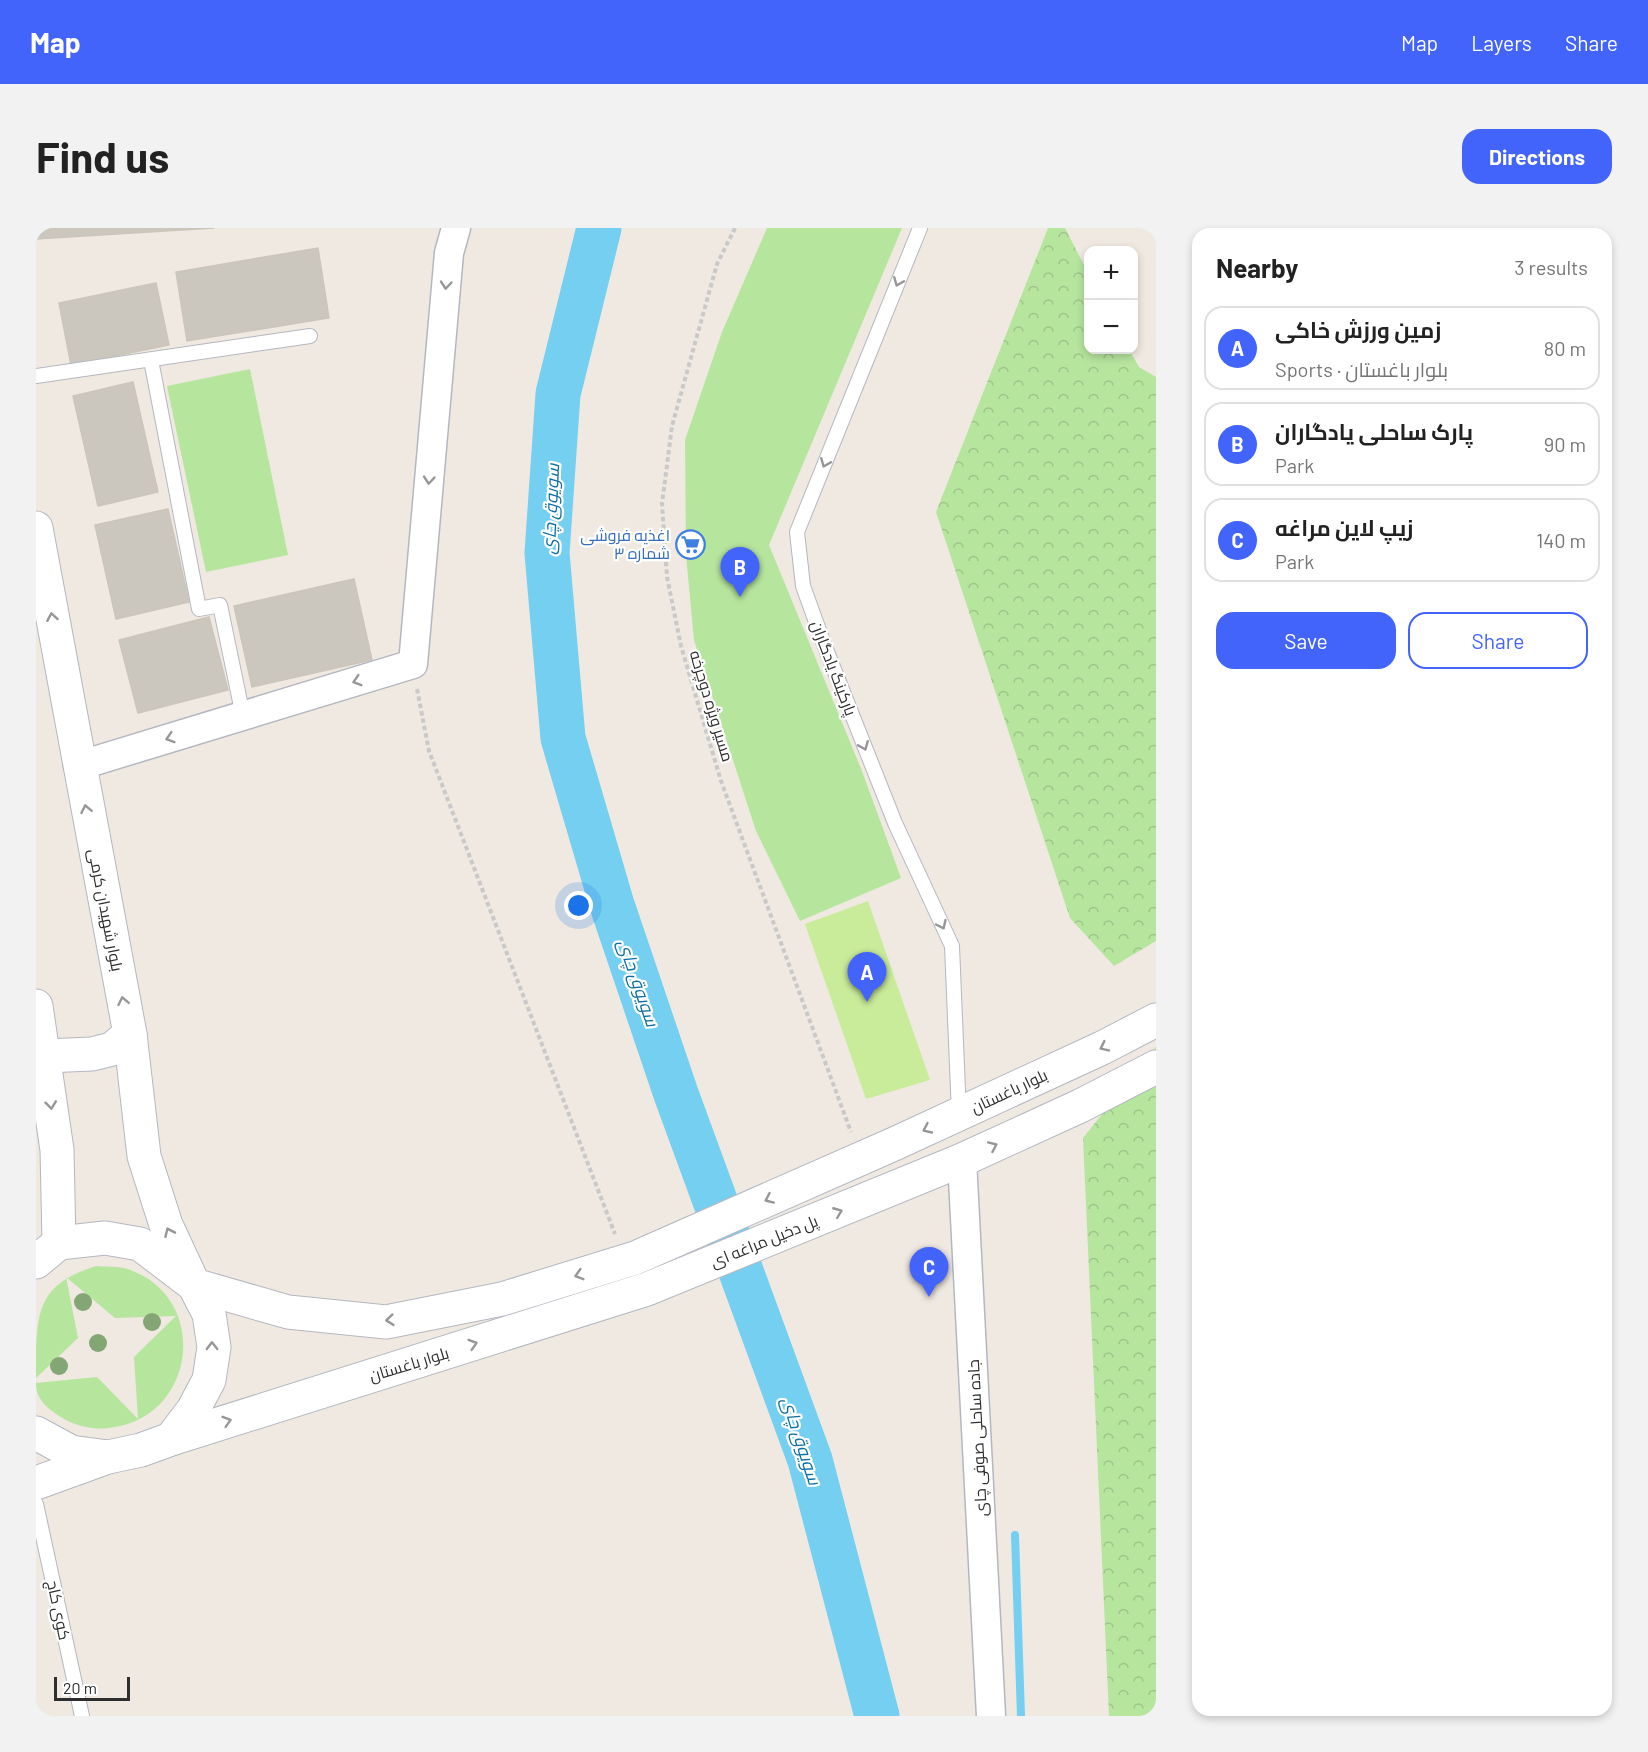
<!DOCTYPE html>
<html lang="en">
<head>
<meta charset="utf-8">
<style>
  :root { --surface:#fff; --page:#f2f2f2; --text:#222; --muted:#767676; --line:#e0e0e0; --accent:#4264fb }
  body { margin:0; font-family:Barlow,Cairo,sans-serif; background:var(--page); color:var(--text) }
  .controls { position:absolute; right:18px; top:18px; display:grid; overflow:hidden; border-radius:12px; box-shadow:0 3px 9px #0003 }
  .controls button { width:54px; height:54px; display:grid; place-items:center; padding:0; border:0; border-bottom:2px solid var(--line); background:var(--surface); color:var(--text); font:30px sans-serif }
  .scale { position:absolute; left:18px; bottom:15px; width:76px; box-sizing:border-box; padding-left:6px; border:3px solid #2e2e2e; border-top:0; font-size:16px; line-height:21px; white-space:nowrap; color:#2e2e2e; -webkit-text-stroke:4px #fff; paint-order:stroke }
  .you { position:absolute; left:543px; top:678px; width:21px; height:21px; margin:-15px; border:4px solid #fff; border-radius:50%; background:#1a73e8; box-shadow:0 0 0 9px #1a73e833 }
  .badge { display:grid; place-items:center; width:39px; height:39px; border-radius:50%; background:var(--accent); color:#fff; font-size:20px; font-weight:700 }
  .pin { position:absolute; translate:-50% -50px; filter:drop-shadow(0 2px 3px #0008) }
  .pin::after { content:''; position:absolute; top:32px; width:21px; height:18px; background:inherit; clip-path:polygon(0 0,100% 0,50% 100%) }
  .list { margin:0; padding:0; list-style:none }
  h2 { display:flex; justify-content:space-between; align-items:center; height:78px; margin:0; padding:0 24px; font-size:26px }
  h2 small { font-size:20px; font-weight:400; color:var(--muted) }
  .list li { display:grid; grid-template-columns:39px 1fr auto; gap:18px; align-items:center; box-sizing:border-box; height:84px; margin:0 12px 12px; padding:0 12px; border:2px solid var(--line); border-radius:18px }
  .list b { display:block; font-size:22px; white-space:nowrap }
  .list p { margin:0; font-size:20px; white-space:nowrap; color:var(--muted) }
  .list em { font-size:20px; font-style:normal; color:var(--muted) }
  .actions { display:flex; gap:12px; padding:18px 24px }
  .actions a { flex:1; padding:14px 0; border:2px solid var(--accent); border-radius:18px; text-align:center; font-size:21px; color:var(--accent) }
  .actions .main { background:var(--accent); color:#fff }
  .map { position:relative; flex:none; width:1120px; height:1488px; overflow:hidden; border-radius:18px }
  header { display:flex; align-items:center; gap:36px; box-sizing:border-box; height:84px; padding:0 30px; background:var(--accent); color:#fff }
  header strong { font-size:28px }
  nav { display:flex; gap:33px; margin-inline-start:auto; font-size:21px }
  .intro { display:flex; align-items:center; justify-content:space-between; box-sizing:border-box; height:144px; padding:0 36px }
  h1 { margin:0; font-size:42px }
  .button { padding:15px 27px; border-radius:18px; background:var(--accent); color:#fff; font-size:21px; font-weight:700 }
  main { display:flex; gap:36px; padding:0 36px }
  aside { flex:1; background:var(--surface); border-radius:18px; box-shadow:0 3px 9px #0003 }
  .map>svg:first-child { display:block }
  .green { fill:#b6e59e }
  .forest { fill:url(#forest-crowns) }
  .pitch { fill:#c9ec9a }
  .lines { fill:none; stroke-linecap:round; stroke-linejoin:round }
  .stream { stroke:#75cff0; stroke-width:8 }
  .river { stroke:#75cff0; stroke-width:45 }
  .building { fill:#cbc7bf; stroke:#cbc5ba; stroke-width:1.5 }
  .lane-casing { stroke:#b4b7c1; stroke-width:16 }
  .street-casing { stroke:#b4b7c1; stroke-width:31 }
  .secondary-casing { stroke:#b4b7c1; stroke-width:35 }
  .path { stroke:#c9c9c9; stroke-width:4; stroke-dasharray:4.5 3; stroke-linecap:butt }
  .lane { stroke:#fff; stroke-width:14 }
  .street { stroke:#fff; stroke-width:28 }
  .secondary { stroke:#fff; stroke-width:33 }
  .tree { fill:#84a574 }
  .oneway { stroke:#969696 }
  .labels { text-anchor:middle; stroke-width:4.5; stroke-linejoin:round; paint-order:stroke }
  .shop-label { font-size:16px; fill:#366cbe; stroke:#fff; text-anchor:end }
  .street-label { font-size:16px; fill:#2e2e2e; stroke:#fff }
  .water-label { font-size:18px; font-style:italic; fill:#0d6fa3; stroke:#fff }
</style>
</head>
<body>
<header>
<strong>Map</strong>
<nav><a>Map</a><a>Layers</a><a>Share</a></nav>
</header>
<div class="intro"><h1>Find us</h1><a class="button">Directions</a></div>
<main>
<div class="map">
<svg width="1120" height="1488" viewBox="0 0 1120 1488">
  <defs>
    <pattern id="forest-crowns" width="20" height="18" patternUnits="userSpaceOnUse" patternTransform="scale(1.5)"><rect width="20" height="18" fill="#b6e59e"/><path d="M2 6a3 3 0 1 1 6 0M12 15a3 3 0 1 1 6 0" fill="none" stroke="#9dc588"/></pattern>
  </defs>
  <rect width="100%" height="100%" fill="#efe9e1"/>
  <!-- green -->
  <g class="green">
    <polygon points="731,0 866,0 733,317 826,543 865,650 764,693 720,603 658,412 650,327 649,212 686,104"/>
    <polygon points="214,141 252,327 170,344 131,158"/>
    <path d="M 60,1038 C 69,1039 79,1038 88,1040 C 175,1065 163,1190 73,1200 C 57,1202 39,1198 25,1189 C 12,1181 0,1172 0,1155 L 61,1149 L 102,1191 L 98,1129 L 140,1088 L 79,1090 L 30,1049 L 42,1110 L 0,1150 C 0,1084 0,1057 60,1038 Z"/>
  </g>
  <!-- forest -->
  <g class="forest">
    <polygon points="1012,0 1029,0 1052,45 1052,122 1093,122 1103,139 1120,149 1120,713 1078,738 1034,690 900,284"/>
    <polygon points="1120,819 1120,1488 1073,1488 1047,910"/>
  </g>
  <!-- pitch -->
  <polygon class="pitch" points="832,673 894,852 830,871 769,696"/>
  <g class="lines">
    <!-- stream -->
    <polyline class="stream" points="979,1307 985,1488"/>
    <!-- river -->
    <polyline class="river" points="563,0 522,166 511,325 527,510 576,677 640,866 774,1232 841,1488"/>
  </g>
  <!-- building -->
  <g class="building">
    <polygon points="0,0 178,0 0,11"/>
    <polygon points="282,20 293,90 151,113 140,44"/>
    <polygon points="120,55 133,117 35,137 23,75"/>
    <polygon points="97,154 122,264 62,278 37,168"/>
    <polygon points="132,281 153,374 80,391 59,297"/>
    <polygon points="318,351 336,432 216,459 198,378"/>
    <polygon points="173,389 192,462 102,485 83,412"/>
  </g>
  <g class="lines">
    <defs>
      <g id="lane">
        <polyline points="884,0 761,304 767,358 788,416 859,595 916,718 923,886"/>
        <polyline points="115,132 163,381 184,377 207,488"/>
        <polyline points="0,148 274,108"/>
        <polyline points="0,1276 46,1488"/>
      </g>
      <g id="street">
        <polyline points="42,538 377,436 413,25 420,0"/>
        <polyline points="926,932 955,1488"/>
      </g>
      <g id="secondary">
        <polyline points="0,300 94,806 108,928 130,997 158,1057 252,1084 350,1094 466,1071 599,1030 858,916 1066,820 1120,792"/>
        <polyline points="0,778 21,922 23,1015"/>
        <polyline points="9,828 56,826 76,821 94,806"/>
        <polyline points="0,1034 23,1015 69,1010 104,1016 158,1057 173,1086 178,1119 173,1152 157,1182 135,1211 105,1222 72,1229 35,1224 0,1205"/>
        <polyline points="135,1211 611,1061 926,932 1044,878 1120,839"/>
        <polyline points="0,1255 69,1230"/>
      </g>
    </defs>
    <!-- lane casing -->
    <use href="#lane" class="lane-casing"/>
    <!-- street casing -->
    <use href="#street" class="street-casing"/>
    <!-- secondary casing -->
    <use href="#secondary" class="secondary-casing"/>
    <!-- path -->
    <g class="path">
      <polyline points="699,0 681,36 636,198 626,276 631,349 645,418 685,553 815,904"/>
      <polyline points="381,461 393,523 579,1006"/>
    </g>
    <!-- lane -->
    <use href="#lane" class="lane"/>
    <!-- street -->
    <use href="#street" class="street"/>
    <!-- secondary -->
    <use href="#secondary" class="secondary"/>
  </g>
  <!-- trees -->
  <g class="tree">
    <circle cx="47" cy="1074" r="9"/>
    <circle cx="116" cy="1094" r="9"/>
    <circle cx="62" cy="1115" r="9"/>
    <circle cx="23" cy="1138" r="9"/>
  </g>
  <!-- one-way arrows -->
  <defs><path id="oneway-chevron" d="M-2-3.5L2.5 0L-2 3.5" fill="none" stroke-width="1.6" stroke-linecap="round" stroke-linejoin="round" transform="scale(1.5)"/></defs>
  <g class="oneway">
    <use href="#oneway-chevron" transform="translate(862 54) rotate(112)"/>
    <use href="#oneway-chevron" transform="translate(410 57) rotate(95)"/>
    <use href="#oneway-chevron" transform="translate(789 235) rotate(112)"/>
    <use href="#oneway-chevron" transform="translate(393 252) rotate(95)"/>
    <use href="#oneway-chevron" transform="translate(16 389) rotate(-100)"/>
    <use href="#oneway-chevron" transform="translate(321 453) rotate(163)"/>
    <use href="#oneway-chevron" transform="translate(134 510) rotate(163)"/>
    <use href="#oneway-chevron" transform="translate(828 518) rotate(68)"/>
    <use href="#oneway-chevron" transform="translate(50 581) rotate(-101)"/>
    <use href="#oneway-chevron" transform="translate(906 697) rotate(65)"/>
    <use href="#oneway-chevron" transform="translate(87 773) rotate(-101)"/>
    <use href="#oneway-chevron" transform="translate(1068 819) rotate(154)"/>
    <use href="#oneway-chevron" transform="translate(15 877) rotate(83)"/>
    <use href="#oneway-chevron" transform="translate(891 901) rotate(155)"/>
    <use href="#oneway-chevron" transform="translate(957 918) rotate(-24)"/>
    <use href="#oneway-chevron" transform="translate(733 971) rotate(156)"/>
    <use href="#oneway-chevron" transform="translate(802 984) rotate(-22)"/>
    <use href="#oneway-chevron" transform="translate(133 1004) rotate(-114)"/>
    <use href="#oneway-chevron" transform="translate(543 1047) rotate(163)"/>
    <use href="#oneway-chevron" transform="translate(354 1092) rotate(174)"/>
    <use href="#oneway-chevron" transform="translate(437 1116) rotate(-17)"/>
    <use href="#oneway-chevron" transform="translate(176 1118) rotate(-91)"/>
    <use href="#oneway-chevron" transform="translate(191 1193) rotate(-17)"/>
  </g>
  <!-- icons -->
  <defs>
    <symbol id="supermarket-ring" viewBox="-11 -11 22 22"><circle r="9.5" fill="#fff" stroke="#3f7fe0" stroke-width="1.5"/><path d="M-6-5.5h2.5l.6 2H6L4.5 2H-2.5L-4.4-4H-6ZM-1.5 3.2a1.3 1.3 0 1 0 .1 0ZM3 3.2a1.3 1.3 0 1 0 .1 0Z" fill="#3f7fe0"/></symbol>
  </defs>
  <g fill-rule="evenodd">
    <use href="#supermarket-ring" x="638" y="300" width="33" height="33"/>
  </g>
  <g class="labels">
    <!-- shop labels -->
    <g class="shop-label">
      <text x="634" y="313">اغذیه فروشی<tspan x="634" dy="18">شماره ۳</tspan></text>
    </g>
    <!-- street labels -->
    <g class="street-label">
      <text transform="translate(798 440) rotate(69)" y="6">پارکینگ یادگاران</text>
      <text transform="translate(676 478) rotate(73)" y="6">مسیر ویژه دوچرخه</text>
      <text transform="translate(70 682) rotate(79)" y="6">بلوار شهیدان کرمی</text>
      <text transform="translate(973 863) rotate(-25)" y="6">بلوار باغستان</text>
      <text transform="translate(728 1013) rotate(-22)" y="6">پل دخیل مراغه ای</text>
      <text transform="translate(373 1136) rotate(-17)" y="6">بلوار باغستان</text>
      <text transform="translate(941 1210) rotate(-93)" y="6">جاده ساحلی صوفی چای</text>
      <text transform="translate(23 1382) rotate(78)" y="6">کوی کاج</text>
    </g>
    <!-- water labels -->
    <g class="water-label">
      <text transform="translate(515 281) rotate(-87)" y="6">سویوق چای</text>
      <text transform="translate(602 755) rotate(71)" y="6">سویوق چای</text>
      <text transform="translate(765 1213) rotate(72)" y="6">سویوق چای</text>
    </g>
  </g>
</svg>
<div class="controls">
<button>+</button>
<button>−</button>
</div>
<div class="scale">20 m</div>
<div class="you"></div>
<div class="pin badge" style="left:831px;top:774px">A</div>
<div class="pin badge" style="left:704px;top:369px">B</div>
<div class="pin badge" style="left:893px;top:1069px">C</div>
</div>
<aside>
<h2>Nearby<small>3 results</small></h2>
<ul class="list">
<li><span class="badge">A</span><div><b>زمین ورزش خاکی</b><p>Sports · بلوار باغستان</p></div><em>80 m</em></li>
<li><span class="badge">B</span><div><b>پارک ساحلی یادگاران</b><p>Park</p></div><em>90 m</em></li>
<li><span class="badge">C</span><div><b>زیپ لاین مراغه</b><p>Park</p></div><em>140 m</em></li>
</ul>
<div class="actions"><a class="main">Save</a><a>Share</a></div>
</aside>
</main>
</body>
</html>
